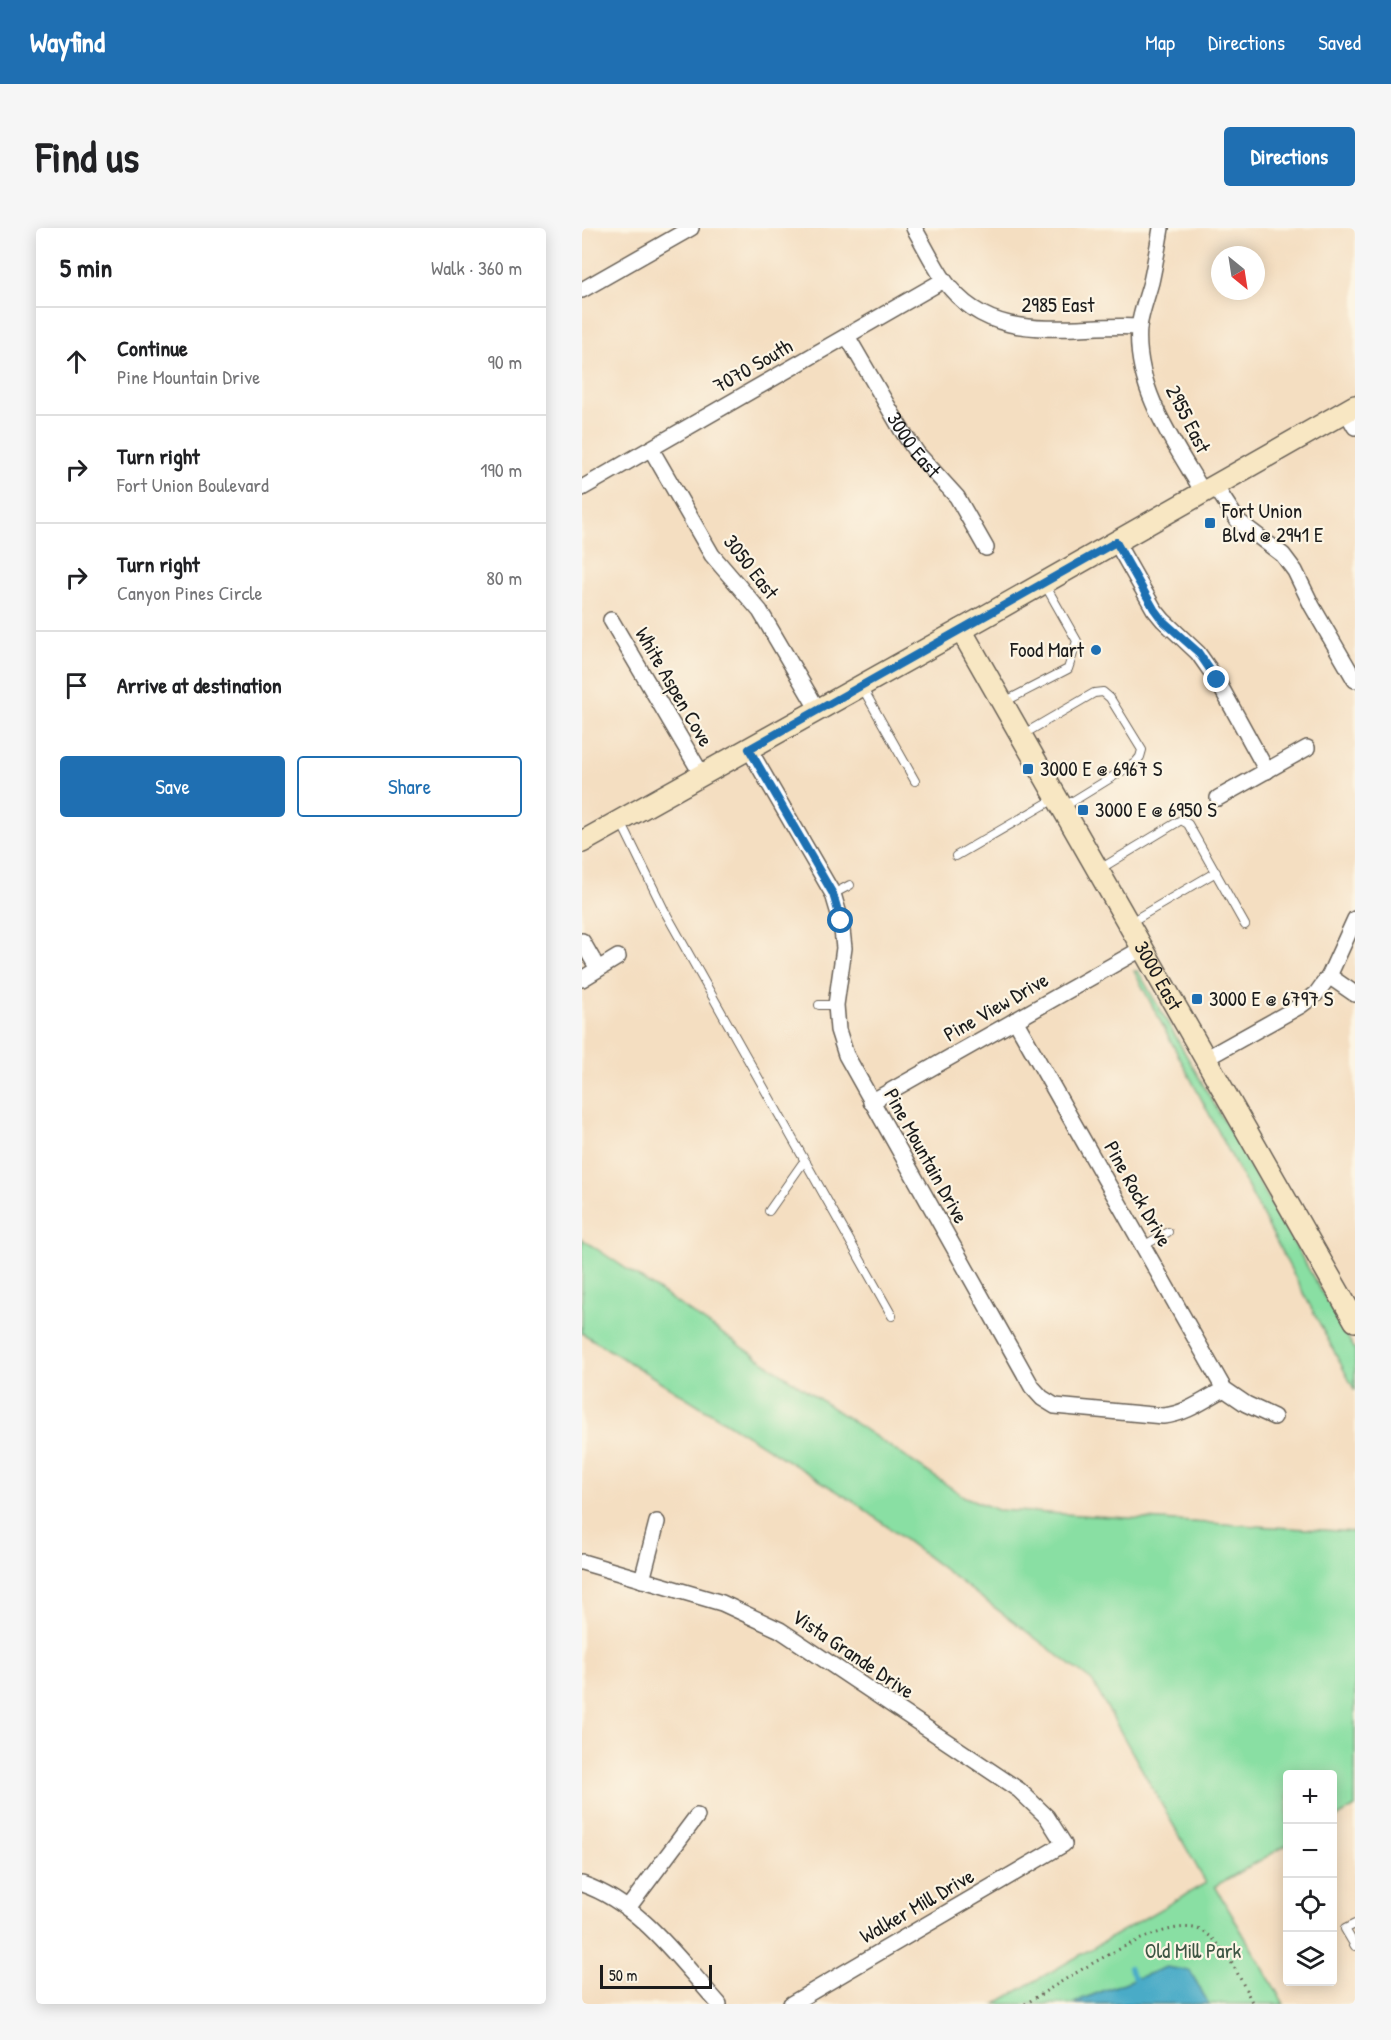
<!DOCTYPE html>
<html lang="en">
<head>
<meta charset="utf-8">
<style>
  :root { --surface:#fff; --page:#f6f6f6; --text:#202124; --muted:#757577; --line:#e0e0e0; --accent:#1f6fb2 }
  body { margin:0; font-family:"Patrick Hand",sans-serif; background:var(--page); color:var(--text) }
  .controls { position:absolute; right:18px; bottom:18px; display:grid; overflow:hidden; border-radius:6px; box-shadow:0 3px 15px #0003 }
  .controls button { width:54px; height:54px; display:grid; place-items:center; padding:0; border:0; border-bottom:2px solid var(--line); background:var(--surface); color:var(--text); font:30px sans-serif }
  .compass { position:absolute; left:629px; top:18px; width:54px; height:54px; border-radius:50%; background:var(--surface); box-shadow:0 3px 15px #0003; rotate:150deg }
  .scale { position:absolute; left:18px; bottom:15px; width:112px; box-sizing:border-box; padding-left:6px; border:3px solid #1c1c1c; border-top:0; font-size:16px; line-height:21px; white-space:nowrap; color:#1c1c1c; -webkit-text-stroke:4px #fcf5e5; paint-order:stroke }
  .stop { position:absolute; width:18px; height:18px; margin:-14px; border:4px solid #1f6fb2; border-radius:50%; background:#fff }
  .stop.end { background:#1f6fb2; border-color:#fff; box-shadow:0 2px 6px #0008 }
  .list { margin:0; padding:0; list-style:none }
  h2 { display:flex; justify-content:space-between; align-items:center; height:78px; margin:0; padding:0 24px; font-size:26px }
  h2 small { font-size:20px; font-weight:400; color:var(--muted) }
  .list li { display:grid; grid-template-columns:39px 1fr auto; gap:18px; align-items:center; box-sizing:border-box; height:108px; padding:0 24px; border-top:2px solid var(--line) }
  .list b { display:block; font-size:22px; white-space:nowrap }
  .list p { margin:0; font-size:20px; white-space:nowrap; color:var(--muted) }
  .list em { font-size:20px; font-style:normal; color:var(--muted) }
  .actions { display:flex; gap:12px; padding:18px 24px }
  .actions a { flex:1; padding:14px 0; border:2px solid var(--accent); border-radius:6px; text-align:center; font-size:21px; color:var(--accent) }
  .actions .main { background:var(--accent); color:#fff }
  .icon { flex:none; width:33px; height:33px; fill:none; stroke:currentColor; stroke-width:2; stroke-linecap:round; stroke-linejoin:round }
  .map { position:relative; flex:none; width:773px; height:1776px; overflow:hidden; border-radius:6px }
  header { display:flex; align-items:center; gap:36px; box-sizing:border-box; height:84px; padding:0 30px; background:var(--accent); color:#fff }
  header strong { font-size:28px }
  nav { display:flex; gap:33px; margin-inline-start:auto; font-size:21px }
  .intro { display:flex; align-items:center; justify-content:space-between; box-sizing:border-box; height:144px; padding:0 36px }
  h1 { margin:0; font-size:42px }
  .button { padding:15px 27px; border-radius:6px; background:var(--accent); color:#fff; font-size:21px; font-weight:700 }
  main { display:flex; gap:36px; padding:0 36px }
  aside { flex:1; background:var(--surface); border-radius:6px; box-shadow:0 3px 15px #0003 }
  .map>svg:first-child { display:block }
  .green { fill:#89dfa3; stroke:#527e60; stroke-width:1.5 }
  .water { fill:#48abc7; stroke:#326472; stroke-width:1.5 }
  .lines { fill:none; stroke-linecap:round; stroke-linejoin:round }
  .stream { stroke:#48abc7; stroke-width:4.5 }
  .lane-casing { stroke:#686056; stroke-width:10 }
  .street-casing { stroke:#686056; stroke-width:18 }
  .secondary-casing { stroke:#686056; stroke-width:24 }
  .path { stroke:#686056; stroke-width:3; stroke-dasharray:1.5 4.5; stroke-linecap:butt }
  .lane { stroke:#fff; stroke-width:8 }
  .street { stroke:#fff; stroke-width:15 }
  .secondary { stroke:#f8e7c3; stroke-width:21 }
  .route { stroke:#1f6fb2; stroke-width:8 }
  .poi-dot { fill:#1f6fb2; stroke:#fcf5e5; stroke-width:2 }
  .labels { text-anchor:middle; stroke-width:4.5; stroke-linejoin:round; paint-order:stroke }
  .street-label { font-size:21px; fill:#1c1c1c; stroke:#fcf5e5 }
  .poi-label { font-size:21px; fill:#1c1c1c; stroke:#fcf5e5; text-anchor:start }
  .park-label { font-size:21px; fill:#3d5644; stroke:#fcf5e5 }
</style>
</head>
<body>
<header>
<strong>Wayfind</strong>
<nav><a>Map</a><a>Directions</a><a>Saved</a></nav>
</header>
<div class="intro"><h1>Find us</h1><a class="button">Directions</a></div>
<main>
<aside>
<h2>5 min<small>Walk · 360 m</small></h2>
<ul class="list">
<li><svg class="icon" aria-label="ahead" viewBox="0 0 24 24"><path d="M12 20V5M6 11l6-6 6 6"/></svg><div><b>Continue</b><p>Pine Mountain Drive</p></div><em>90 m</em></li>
<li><svg class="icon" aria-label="right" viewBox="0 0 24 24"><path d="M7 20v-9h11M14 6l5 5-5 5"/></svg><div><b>Turn right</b><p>Fort Union Boulevard</p></div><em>190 m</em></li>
<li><svg class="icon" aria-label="right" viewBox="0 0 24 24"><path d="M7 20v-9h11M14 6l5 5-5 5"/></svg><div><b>Turn right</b><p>Canyon Pines Circle</p></div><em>80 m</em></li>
<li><svg class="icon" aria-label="arrive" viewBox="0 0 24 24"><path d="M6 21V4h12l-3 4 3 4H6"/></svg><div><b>Arrive at destination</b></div></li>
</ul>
<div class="actions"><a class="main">Save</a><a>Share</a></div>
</aside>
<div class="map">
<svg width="773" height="1776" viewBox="0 0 773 1776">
  <rect width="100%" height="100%" fill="#fcf5e5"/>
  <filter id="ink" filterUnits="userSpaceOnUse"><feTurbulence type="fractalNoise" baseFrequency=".0167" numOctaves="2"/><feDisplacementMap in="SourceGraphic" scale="12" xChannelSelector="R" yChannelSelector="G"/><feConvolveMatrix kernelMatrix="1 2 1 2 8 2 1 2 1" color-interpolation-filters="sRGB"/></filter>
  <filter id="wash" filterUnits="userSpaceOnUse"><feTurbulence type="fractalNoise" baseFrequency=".008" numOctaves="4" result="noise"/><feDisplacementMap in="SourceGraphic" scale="24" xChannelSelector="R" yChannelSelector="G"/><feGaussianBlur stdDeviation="1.35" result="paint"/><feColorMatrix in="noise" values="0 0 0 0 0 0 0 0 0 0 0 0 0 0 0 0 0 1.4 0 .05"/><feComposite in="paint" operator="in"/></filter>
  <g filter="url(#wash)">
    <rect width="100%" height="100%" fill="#f4dec1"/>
    <!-- green -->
    <g class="green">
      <polygon points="552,743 556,743 773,1122 773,1163"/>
      <polygon points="0,1011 383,1269 416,1282 773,1304 773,1579 751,1592 750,1546 706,1546 705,1617 633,1658 702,1776 413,1776 624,1655 510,1453 274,1275 0,1105"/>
    </g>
    <!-- water -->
    <polygon class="water" points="584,1739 608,1743 627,1776 491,1776 500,1771"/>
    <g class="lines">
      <!-- stream -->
      <polyline class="stream" points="547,1739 556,1755"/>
    </g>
  </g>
  <g filter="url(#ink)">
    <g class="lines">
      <defs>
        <g id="lane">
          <polyline points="280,459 333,553"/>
          <polyline points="422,474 486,441 495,413 462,355"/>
          <polyline points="440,507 512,465 521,464 528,470 560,522 558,529 553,535 483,578"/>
          <polyline points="39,594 82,682 310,1088"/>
          <polyline points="374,628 474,570"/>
          <polyline points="518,641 599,592 606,596 663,697"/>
          <polyline points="251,666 268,657"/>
          <polyline points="547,695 634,644"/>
          <polyline points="237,777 254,777"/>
          <polyline points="187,983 220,936 224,934"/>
          <polyline points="561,1018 586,1004"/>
          <polyline points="773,1696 763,1701 773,1718"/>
        </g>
        <g id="street">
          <path d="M 332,0 C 342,17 351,36 362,52 C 410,120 487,95 557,99"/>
          <path d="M 579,0 C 576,18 573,36 569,54 C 565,69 559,84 557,99 C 552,160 592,215 621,264"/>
          <polyline points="0,62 109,0"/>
          <path id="s1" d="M 265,108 L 319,201 L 335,225 L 375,269 L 404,320"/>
          <polyline points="764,183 773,199"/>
          <polyline points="69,221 130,327 178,383 236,482"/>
          <polyline points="633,258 656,293 701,327 713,343 730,378 773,452"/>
          <polyline points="0,260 362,52"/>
          <polyline points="534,314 572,381 581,392 616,425 635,452 685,543"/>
          <polyline points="29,392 120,547"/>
          <path d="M 167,521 L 251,666 L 259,693 L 262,720 L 254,777 L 256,802 L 264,827 L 450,1159 L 460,1170 L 473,1178 L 581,1188 C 604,1186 622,1172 642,1161"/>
          <polyline points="636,570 725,520"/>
          <polyline points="0,713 16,741"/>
          <polyline points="747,748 773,766"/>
          <polyline points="0,751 36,729"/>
          <polyline points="433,792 642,1161 664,1176 692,1189"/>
          <polyline points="623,831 718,778 734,766 747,748 773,691"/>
          <polyline points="289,874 561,720"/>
          <polyline points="0,1334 140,1375 198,1402 437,1562 465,1589 482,1616 209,1776"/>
          <polyline points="60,1352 75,1294"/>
          <path d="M 0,1656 C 59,1676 97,1732 137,1776"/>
          <polyline points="46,1680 115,1588"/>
        </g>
        <g id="secondary">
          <path id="s2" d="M 379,402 L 773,1093"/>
          <polyline points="0,614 402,389 773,178"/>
        </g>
      </defs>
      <!-- lane casing -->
      <use href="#lane" class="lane-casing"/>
      <!-- street casing -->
      <use href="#street" class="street-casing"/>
      <!-- secondary casing -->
      <use href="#secondary" class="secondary-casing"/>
      <!-- path -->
      <path class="path" d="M 443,1776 C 477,1756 581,1685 618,1702 C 643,1713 659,1753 671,1776"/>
      <!-- lane -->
      <use href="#lane" class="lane"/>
      <!-- street -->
      <use href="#street" class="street"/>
      <!-- secondary -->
      <use href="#secondary" class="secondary"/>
    </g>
  </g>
  <g class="lines" filter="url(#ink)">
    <!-- route -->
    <polyline class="route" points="259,693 251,666 167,521 534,314 572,381 580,392 616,424 635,452"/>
  </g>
  <!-- markers -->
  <g class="poi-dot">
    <rect x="622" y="289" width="12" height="12" rx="3"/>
    <circle cx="514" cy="422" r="6"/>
    <rect x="440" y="535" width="12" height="12" rx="3"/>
    <rect x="495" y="576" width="12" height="12" rx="3"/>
    <rect x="609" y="765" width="12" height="12" rx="3"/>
  </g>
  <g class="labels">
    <!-- street labels -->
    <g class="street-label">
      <text x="476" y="84">2985 East</text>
      <text transform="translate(171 138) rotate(-30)" y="7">7070 South</text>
      <text transform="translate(606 191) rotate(63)" y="7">2955 East</text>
      <text dy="7" stroke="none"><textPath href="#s1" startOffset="128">3000 East</textPath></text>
      <text transform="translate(169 339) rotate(52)" y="7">3050 East</text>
      <text transform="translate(92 459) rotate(60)" y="7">White Aspen Cove</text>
      <text dy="7" stroke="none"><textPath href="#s2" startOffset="398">3000 East</textPath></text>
      <text transform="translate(414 779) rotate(-30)" y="7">Pine View Drive</text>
      <text transform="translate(344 928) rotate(61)" y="7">Pine Mountain Drive</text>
      <text transform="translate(556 966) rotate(61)" y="7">Pine Rock Drive</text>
      <text transform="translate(271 1426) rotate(34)" y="7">Vista Grande Drive</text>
      <text transform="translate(335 1678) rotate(-30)" y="7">Walker Mill Drive</text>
    </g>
    <!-- poi labels -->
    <g class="poi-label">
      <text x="640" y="290">Fort Union<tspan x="640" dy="24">Blvd @ 2941 E</tspan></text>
      <text x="502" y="429" text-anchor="end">Food Mart</text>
      <text x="458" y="548">3000 E @ 6967 S</text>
      <text x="513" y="589">3000 E @ 6950 S</text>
      <text x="627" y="778">3000 E @ 6797 S</text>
    </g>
    <!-- park labels -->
    <g class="park-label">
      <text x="611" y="1730">Old Mill Park</text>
    </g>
  </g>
</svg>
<div class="controls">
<button>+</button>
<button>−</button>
<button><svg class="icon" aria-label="locate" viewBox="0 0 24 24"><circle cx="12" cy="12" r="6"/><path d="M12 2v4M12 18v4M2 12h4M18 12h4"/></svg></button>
<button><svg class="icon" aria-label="layers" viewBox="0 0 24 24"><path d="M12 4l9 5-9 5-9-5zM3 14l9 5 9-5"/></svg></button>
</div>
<svg class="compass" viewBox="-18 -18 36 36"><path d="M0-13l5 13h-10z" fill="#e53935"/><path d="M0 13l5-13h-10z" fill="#757577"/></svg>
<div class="scale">50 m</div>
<div class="stop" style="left:259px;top:693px"></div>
<div class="stop end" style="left:635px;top:452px"></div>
</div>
</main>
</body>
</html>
